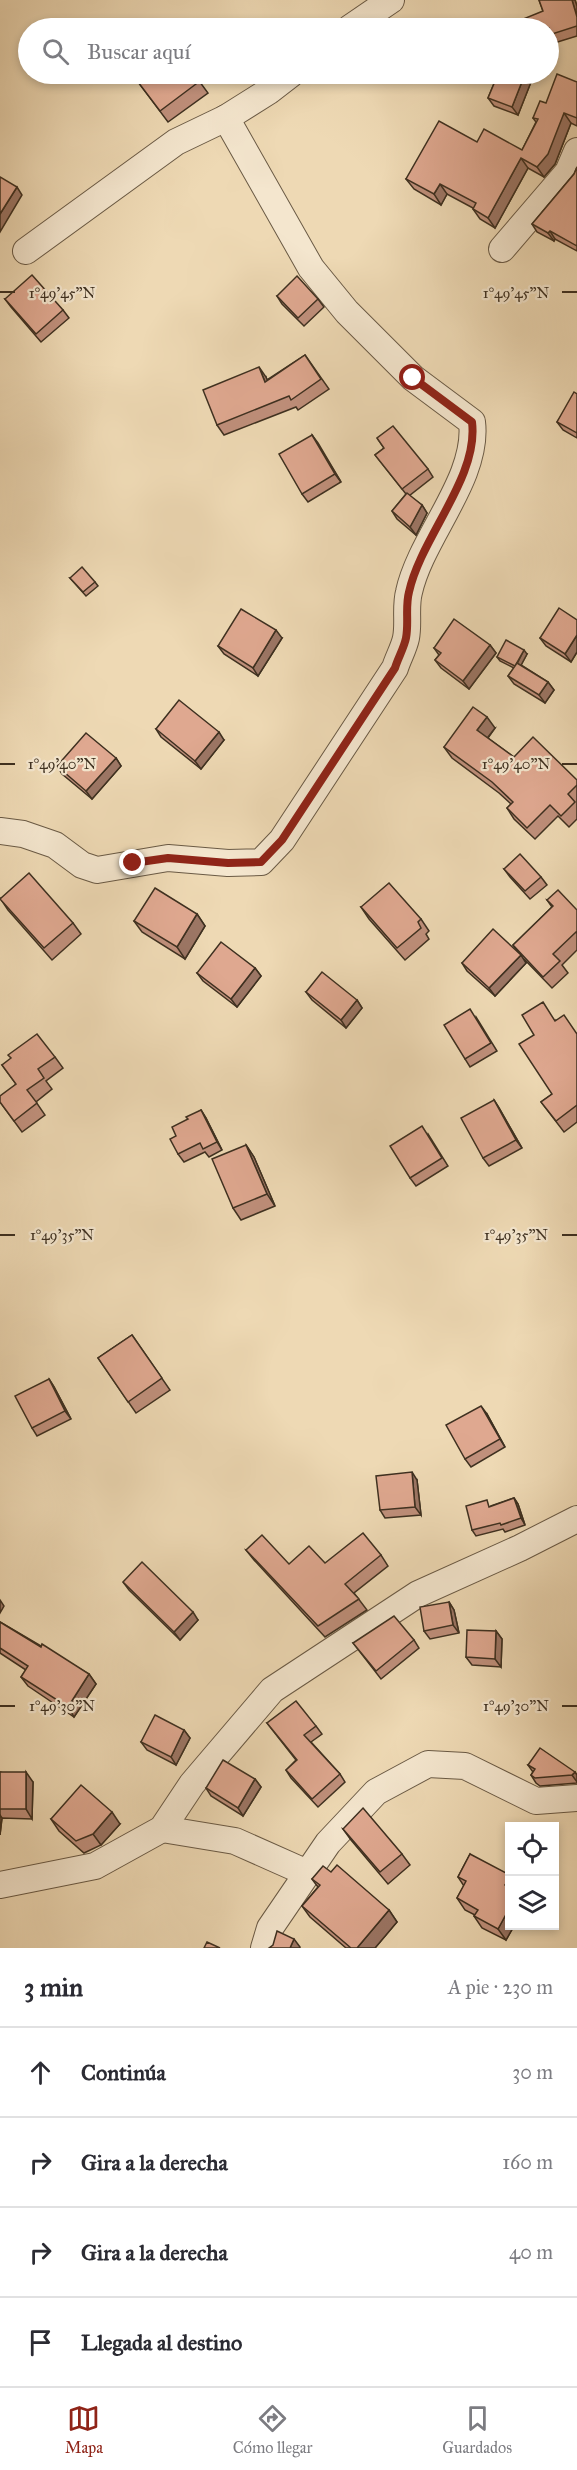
<!DOCTYPE html>
<html lang="es">
<head>
<meta charset="utf-8">
<style>
  :root { --surface:#fff; --page:#f7f7f7; --text:#2b2b33; --muted:#7c7c81; --line:#e1e1e2; --accent:#8f2418 }
  body { margin:0; font-family:"IM FELL Great Primer",serif; background:var(--page); color:var(--text) }
  .controls { position:absolute; right:18px; bottom:18px; display:grid; overflow:hidden; border-radius:0px; box-shadow:0 3px 9px #0003 }
  .controls button { width:54px; height:54px; display:grid; place-items:center; padding:0; border:0; border-bottom:2px solid var(--line); background:var(--surface); color:var(--text); font:30px sans-serif }
  .stop { position:absolute; width:18px; height:18px; margin:-14px; border:4px solid #8f2418; border-radius:50%; background:#fff }
  .stop.end { background:#8f2418; border-color:#fff; box-shadow:0 2px 6px #0008 }
  .list { margin:0; padding:0; list-style:none }
  h2 { display:flex; justify-content:space-between; align-items:center; height:78px; margin:0; padding:0 24px; font-size:26px }
  h2 small { font-size:20px; font-weight:400; color:var(--muted) }
  .list li { display:grid; grid-template-columns:39px 1fr auto; gap:18px; align-items:center; box-sizing:border-box; height:90px; padding:0 24px; border-top:2px solid var(--line) }
  .list b { display:block; font-size:22px; white-space:nowrap }
  .list em { font-size:20px; font-style:normal; color:var(--muted) }
  .icon { flex:none; width:33px; height:33px; fill:none; stroke:currentColor; stroke-width:2; stroke-linecap:round; stroke-linejoin:round }
  .map { position:relative; flex:none; width:577px; height:1948px; overflow:hidden }
  .search { position:absolute; background:var(--surface); box-shadow:0 3px 9px #0003; left:18px; right:18px; top:18px; height:66px; display:flex; align-items:center; gap:15px; box-sizing:border-box; padding:0 21px; border-radius:33px; color:var(--muted); font-size:22px }
  .sheet { height:438px; background:var(--surface) }
  nav { display:flex; justify-content:space-around; align-items:center; box-sizing:border-box; height:84px; border-top:2px solid var(--line); background:var(--surface); font-size:16px; color:var(--muted) }
  nav a { display:grid; justify-items:center; gap:3px }
  nav .on { color:var(--accent) }
  .map>svg:first-child { display:block }
  .lines { fill:none; stroke-linecap:round; stroke-linejoin:round }
  .minor-casing { stroke:#6a5a45; stroke-width:28 }
  .minor { stroke:#f4e6ce; stroke-width:26 }
  .wall { fill:#c0907c; stroke:#3e3020; stroke-width:1.5 }
  .shaded-wall { fill:#9c7665; stroke:#3e3020; stroke-width:1.5 }
  .building { fill:#dfa890; stroke:#3e3020; stroke-width:1.5 }
  .route { stroke:#8f2418; stroke-width:8 }
  .ticks { fill:none; stroke:#3e3020; stroke-width:2 }
  .ticks-label { font-size:15px; text-anchor:middle; fill:#3e3020; stroke:#f4e6ce; stroke-width:4.5; stroke-linejoin:round; paint-order:stroke }
</style>
</head>
<body>
<div class="map">
<svg width="577" height="1948" viewBox="0 0 577 1948">
  <rect width="100%" height="100%" fill="#eed9b4"/>
  <filter id="stains"><feTurbulence type="fractalNoise" baseFrequency=".00333" numOctaves="4"/><feColorMatrix values="0 0 0 0 .2 0 0 0 0 .09 0 0 0 0 .02 0 0 0 .5 -.17"/></filter>
  <radialGradient id="worn" r=".72"><stop offset=".6" stop-color="#630" stop-opacity="0"/><stop offset="1" stop-color="#630" stop-opacity=".3"/></radialGradient>
  <g class="lines">
    <defs>
      <g id="minor">
        <polyline points="350,28 391,0"/>
        <polyline points="502,249 568,172 577,151"/>
        <polyline points="26,251 176,142 226,118 269,91 291,74"/>
        <path d="M 0,831 L 23,834 L 55,845 L 82,865 L 97,870 L 168,858 L 228,863 L 261,862 L 282,840 L 395,668 C 398,658 404,648 406,638 C 409,623 405,607 409,592 C 421,537 479,478 472,422 L 413,378 L 347,312 L 311,268 L 226,118"/>
        <polyline points="162,1829 235,1841 307,1873"/>
        <polyline points="0,1885 95,1866 162,1829 192,1784 272,1690 418,1594 520,1548 577,1519"/>
        <polyline points="264,1948 270,1928 328,1843 376,1792 428,1764 465,1766 536,1801 577,1798"/>
      </g>
    </defs>
    <!-- minor casing -->
    <use href="#minor" class="minor-casing"/>
    <!-- minor -->
    <use href="#minor" class="minor"/>
  </g>
  <!-- wall -->
  <g class="wall">
    <polygon points="539,0 575,0 577,6 577,36 551,44 552,46 549,47 549,28"/>
    <polygon points="194,74 208,93 168,122 135,78"/>
    <polygon points="498,74 530,74 533,77 518,115 494,106 488,98"/>
    <polygon points="577,82 577,126 571,123 555,164 544,177 528,168 495,228 480,219 473,209 473,208 447,194 441,205 414,189 406,179 522,150 536,122 533,118 546,103"/>
    <polygon points="577,167 577,251 555,239 554,241 537,232 532,224 574,174"/>
    <polygon points="277,296 318,299 324,307 304,326 282,304"/>
    <polygon points="5,299 63,310 69,318 41,342 11,307"/>
    <polygon points="305,355 329,389 298,410 296,407 224,435 217,425 266,377 267,380"/>
    <polygon points="577,394 577,438 563,430 557,422"/>
    <polygon points="312,435 341,482 308,502 302,494"/>
    <polygon points="377,438 428,469 433,477 409,496 422,505 427,513 416,535 397,519 392,511 406,494 375,455 384,448"/>
    <polygon points="70,578 95,582 98,586 86,596"/>
    <polygon points="577,620 577,652 571,662 546,646 540,638"/>
    <polygon points="282,638 258,676 224,654 218,646"/>
    <polygon points="490,645 496,653 469,689 441,668 435,660 439,655 434,648"/>
    <polygon points="527,654 521,665 548,682 554,690 545,703 514,684 508,676 514,668 500,661 497,657"/>
    <polygon points="495,728 488,738 514,757 577,780 577,819 569,827 558,816 535,839 514,819 507,808 511,804 499,793 452,758 444,747"/>
    <polygon points="156,729 224,740 201,769 161,737"/>
    <polygon points="116,758 121,766 92,799 62,774 57,766"/>
    <polygon points="504,869 541,877 547,885 530,899 510,877"/>
    <polygon points="0,898 73,923 81,934 52,960 8,910"/>
    <polygon points="547,900 577,910 577,950 562,965 568,973 552,988 524,959 526,963 495,996 467,971 462,963 519,953 513,945 552,907"/>
    <polygon points="361,907 421,919 429,931 426,934 429,939 405,960 369,919"/>
    <polygon points="197,914 205,926 185,959 142,932 134,921"/>
    <polygon points="255,968 261,976 237,1007 203,981 197,973"/>
    <polygon points="306,992 357,1000 362,1008 346,1028 312,1000"/>
    <polygon points="476,1017 497,1051 470,1067 465,1059"/>
    <polygon points="556,1020 577,1034 577,1122 564,1132 541,1102 552,1094"/>
    <polygon points="55,1057 63,1068 46,1081 52,1089 36,1102 45,1115 22,1132 0,1102 16,1084 2,1065"/>
    <polygon points="494,1100 499,1108 522,1148 489,1166 483,1158"/>
    <polygon points="201,1110 206,1118 222,1150 209,1157 205,1152 184,1162 178,1154 176,1136 188,1119"/>
    <polygon points="428,1134 448,1166 416,1186 410,1178"/>
    <polygon points="246,1145 254,1157 275,1206 241,1220 233,1208"/>
    <polygon points="132,1335 170,1390 136,1413 98,1358"/>
    <polygon points="49,1379 54,1387 71,1419 37,1436 32,1428"/>
    <polygon points="487,1414 505,1447 471,1467 465,1459"/>
    <polygon points="417,1480 421,1515 385,1518 380,1510"/>
    <polygon points="514,1498 518,1504 525,1525 505,1532 503,1529 476,1536 472,1530 491,1506"/>
    <polygon points="246,1550 289,1564 325,1563 381,1555 388,1566 354,1593 367,1610 325,1637 254,1560"/>
    <polygon points="123,1582 198,1620 180,1640 129,1590"/>
    <polygon points="449,1602 454,1610 459,1633 430,1639 424,1631"/>
    <polygon points="0,1622 89,1674 96,1684 74,1717 28,1686 21,1677 26,1670 0,1653"/>
    <polygon points="496,1631 502,1639 501,1667 472,1665 466,1657"/>
    <polygon points="414,1640 419,1648 381,1679 353,1643"/>
    <polygon points="267,1723 316,1726 322,1734 311,1742 340,1774 345,1782 318,1807 291,1778 286,1770 296,1760"/>
    <polygon points="184,1730 190,1738 176,1765 147,1750 141,1742"/>
    <polygon points="528,1765 575,1772 577,1775 577,1783 540,1786 536,1783 531,1775 533,1772"/>
    <polygon points="0,1772 33,1782 32,1819 2,1818 0,1835"/>
    <polygon points="255,1779 261,1787 243,1816 211,1796 206,1788"/>
    <polygon points="51,1819 120,1824 101,1845 84,1853 59,1831"/>
    <polygon points="343,1829 402,1854 410,1865 388,1884 351,1840"/>
    <polygon points="470,1854 510,1926 514,1926 506,1940 482,1928 474,1916 475,1915 465,1910 457,1898 464,1886 458,1877"/>
    <polygon points="331,1872 389,1910 397,1922 375,1948 346,1948 310,1917 302,1906 318,1887 312,1879"/>
  </g>
  <!-- shaded-wall -->
  <g class="shaded-wall">
    <polygon points="572,0 575,0 577,6 577,17"/>
    <polygon points="525,74 530,74 533,77 518,115 512,107"/>
    <polygon points="564,113 571,123 555,164 544,177 537,167"/>
    <polygon points="521,158 528,168 495,228 488,218"/>
    <polygon points="440,184 447,194 441,205 434,194"/>
    <polygon points="17,187 22,195 0,232 0,214"/>
    <polygon points="550,231 555,239 554,241 548,233"/>
    <polygon points="259,367 266,377 272,392 265,382"/>
    <polygon points="312,435 318,443 341,482 335,474"/>
    <polygon points="422,505 427,513 416,535 410,527"/>
    <polygon points="276,630 282,638 258,676 253,668"/>
    <polygon points="577,635 577,652 571,662 565,654"/>
    <polygon points="490,645 496,653 469,689 463,681"/>
    <polygon points="524,650 527,654 518,671 516,666"/>
    <polygon points="548,682 554,690 545,703 539,695"/>
    <polygon points="487,717 495,728 485,741 477,730"/>
    <polygon points="219,732 224,740 201,769 195,761"/>
    <polygon points="116,758 121,766 92,799 86,791"/>
    <polygon points="197,914 205,926 185,959 177,947"/>
    <polygon points="521,955 526,963 495,996 489,988"/>
    <polygon points="255,968 261,976 237,1007 231,999"/>
    <polygon points="357,1000 362,1008 346,1028 341,1020"/>
    <polygon points="494,1100 499,1108 522,1148 516,1140"/>
    <polygon points="201,1110 206,1118 222,1150 217,1142"/>
    <polygon points="246,1145 254,1157 275,1206 267,1194"/>
    <polygon points="49,1379 54,1387 71,1419 65,1411"/>
    <polygon points="481,1406 487,1414 505,1447 500,1439"/>
    <polygon points="412,1472 417,1480 421,1515 415,1507"/>
    <polygon points="514,1498 518,1504 525,1525 521,1518"/>
    <polygon points="0,1600 4,1606 0,1613"/>
    <polygon points="449,1602 454,1610 459,1633 453,1625"/>
    <polygon points="193,1612 198,1620 180,1640 174,1632"/>
    <polygon points="496,1631 502,1639 501,1667 495,1659"/>
    <polygon points="89,1674 96,1684 74,1717 68,1707"/>
    <polygon points="184,1730 190,1738 176,1765 171,1757"/>
    <polygon points="26,1772 33,1782 32,1819 26,1809"/>
    <polygon points="575,1772 577,1775 577,1782 572,1775"/>
    <polygon points="255,1779 261,1787 243,1816 238,1808"/>
    <polygon points="112,1812 120,1824 101,1845 93,1834"/>
    <polygon points="0,1815 2,1818 0,1835"/>
    <polygon points="510,1878 510,1891 505,1885"/>
    <polygon points="510,1907 510,1926 514,1926 506,1940 498,1929"/>
    <polygon points="389,1910 397,1922 375,1948 357,1948"/>
    <polygon points="294,1939 300,1947 300,1948 290,1948"/>
  </g>
  <!-- building -->
  <g class="building">
    <polygon points="539,0 572,0 577,17 577,26 549,35 549,28 507,28 506,26 543,11"/>
    <polygon points="141,74 194,74 200,81 160,111 135,78"/>
    <polygon points="498,74 525,74 512,107 488,98"/>
    <polygon points="557,74 577,82 577,118 564,113 548,154 537,167 521,158 488,218 473,209 476,203 440,184 434,194 406,179 439,121 477,142 484,129 522,150 538,119 533,118 540,101 546,103"/>
    <polygon points="577,167 577,246 550,231 548,233 532,224 574,174"/>
    <polygon points="0,177 17,187 0,214"/>
    <polygon points="32,275 63,310 36,334 5,299"/>
    <polygon points="297,276 318,299 298,318 277,296"/>
    <polygon points="305,355 321,379 291,400 289,396 217,425 203,390 259,367 265,382"/>
    <polygon points="574,392 577,394 577,433 557,422"/>
    <polygon points="393,426 428,469 402,489 375,455 384,448 377,438"/>
    <polygon points="312,435 335,474 302,494 279,454"/>
    <polygon points="407,493 422,505 410,527 392,511"/>
    <polygon points="82,567 95,582 83,592 70,578"/>
    <polygon points="559,608 577,620 577,635 565,654 540,638"/>
    <polygon points="241,609 276,630 253,668 218,646"/>
    <polygon points="454,619 490,645 463,681 435,660 441,653 434,648"/>
    <polygon points="506,640 524,650 515,666 497,657"/>
    <polygon points="517,663 548,682 539,695 508,676"/>
    <polygon points="179,700 219,732 195,761 156,729"/>
    <polygon points="473,707 487,717 477,730 514,757 533,737 577,780 577,785 568,794 575,802 561,816 550,805 527,828 507,808 513,802 492,782 444,747"/>
    <polygon points="86,733 116,758 86,791 57,766"/>
    <polygon points="520,854 541,877 525,891 504,869"/>
    <polygon points="29,873 73,923 44,948 0,899"/>
    <polygon points="389,883 421,919 418,922 421,928 397,948 361,907"/>
    <polygon points="155,888 197,914 177,947 134,921"/>
    <polygon points="558,890 577,910 577,933 576,932 553,954 560,961 543,977 513,945 553,906 547,900"/>
    <polygon points="493,929 521,955 489,988 462,963"/>
    <polygon points="221,942 255,968 231,999 197,973"/>
    <polygon points="322,972 357,1000 341,1020 306,992"/>
    <polygon points="543,1002 555,1021 564,1015 577,1034 577,1105 556,1121 541,1102 552,1094 519,1044 534,1035 522,1015"/>
    <polygon points="470,1009 491,1043 465,1059 444,1025"/>
    <polygon points="37,1034 55,1057 38,1069 44,1078 27,1090 37,1103 14,1121 0,1102 0,1096 16,1084 2,1065 11,1058 8,1055"/>
    <polygon points="494,1100 516,1140 483,1158 461,1118"/>
    <polygon points="201,1110 217,1142 203,1149 200,1143 178,1154 170,1139 176,1136 172,1127 188,1119 186,1117"/>
    <polygon points="422,1126 442,1158 410,1178 390,1146"/>
    <polygon points="246,1145 267,1194 233,1208 212,1159"/>
    <polygon points="132,1335 162,1378 128,1402 98,1358"/>
    <polygon points="49,1379 65,1411 32,1428 15,1396"/>
    <polygon points="481,1406 500,1439 465,1459 446,1425"/>
    <polygon points="412,1472 415,1507 380,1510 376,1476"/>
    <polygon points="514,1498 521,1518 501,1525 500,1523 472,1530 466,1506 487,1500 489,1507"/>
    <polygon points="363,1533 381,1555 345,1584 359,1599 318,1626 246,1550 262,1535 289,1564 309,1546 325,1563"/>
    <polygon points="142,1562 193,1612 174,1632 123,1582"/>
    <polygon points="449,1602 453,1625 424,1631 420,1607"/>
    <polygon points="394,1616 414,1640 376,1671 353,1643"/>
    <polygon points="0,1622 41,1647 42,1644 89,1674 68,1707 21,1677 28,1666 0,1648"/>
    <polygon points="467,1630 496,1631 495,1659 466,1657"/>
    <polygon points="296,1701 316,1726 304,1735 340,1774 312,1799 286,1770 297,1760 267,1723"/>
    <polygon points="155,1715 184,1730 171,1757 141,1742"/>
    <polygon points="540,1748 575,1772 572,1775 535,1778 531,1775 535,1769 528,1765"/>
    <polygon points="223,1760 255,1779 238,1808 206,1788"/>
    <rect x="0" y="1772" width="26" height="37"/>
    <polygon points="81,1785 112,1812 93,1834 76,1841 51,1819"/>
    <polygon points="363,1808 402,1854 380,1872 343,1829"/>
    <polygon points="470,1854 510,1875 510,1878 505,1885 510,1887 510,1907 498,1929 474,1916 478,1910 457,1898 466,1881 458,1877"/>
    <polygon points="337,1865 389,1910 357,1948 351,1948 302,1906 320,1885 312,1879 323,1866 331,1872"/>
    <polygon points="277,1931 294,1939 290,1948 269,1948 273,1945"/>
    <polygon points="207,1942 220,1948 204,1948"/>
  </g>
  <g class="lines">
    <!-- route -->
    <path class="route" d="M 133,863 L 168,858 L 228,863 L 261,862 L 282,840 L 395,668 C 398,658 404,648 406,638 C 409,623 405,607 409,592 C 421,537 479,477 472,422 L 413,378"/>
  </g>
  <!-- ticks -->
  <path class="ticks" d="M 0,292 L 15,292M 562,292 L 577,292M 0,764 L 15,764M 562,764 L 577,764M 0,1235 L 15,1235M 562,1235 L 577,1235M 0,1706 L 15,1706M 562,1706 L 577,1706"/>
  <g class="ticks-label">
    <text x="62" y="298">1°49'45"N</text>
    <text x="516" y="298">1°49'45"N</text>
    <text x="62" y="769">1°49'40"N</text>
    <text x="516" y="769">1°49'40"N</text>
    <text x="62" y="1240">1°49'35"N</text>
    <text x="516" y="1240">1°49'35"N</text>
    <text x="62" y="1711">1°49'30"N</text>
    <text x="516" y="1711">1°49'30"N</text>
  </g>
  <rect width="100%" height="100%" filter="url(#stains)"/>
  <rect width="100%" height="100%" fill="url(#worn)"/>
</svg>
<div class="controls">
<button><svg class="icon" aria-label="locate" viewBox="0 0 24 24"><circle cx="12" cy="12" r="6"/><path d="M12 2v4M12 18v4M2 12h4M18 12h4"/></svg></button>
<button><svg class="icon" aria-label="layers" viewBox="0 0 24 24"><path d="M12 4l9 5-9 5-9-5zM3 14l9 5 9-5"/></svg></button>
</div>
<div class="stop" style="left:413px;top:378px"></div>
<div class="stop end" style="left:133px;top:863px"></div>
<div class="search"><svg class="icon" aria-label="search" viewBox="0 0 24 24"><circle cx="10" cy="10" r="6"/><path d="M15 15l6 6"/></svg>Buscar aquí</div>
</div>
<section class="sheet">
<h2>3 min<small>A pie · 230 m</small></h2>
<ul class="list">
<li><svg class="icon" aria-label="ahead" viewBox="0 0 24 24"><path d="M12 20V5M6 11l6-6 6 6"/></svg><div><b>Continúa</b></div><em>30 m</em></li>
<li><svg class="icon" aria-label="right" viewBox="0 0 24 24"><path d="M7 20v-9h11M14 6l5 5-5 5"/></svg><div><b>Gira a la derecha</b></div><em>160 m</em></li>
<li><svg class="icon" aria-label="right" viewBox="0 0 24 24"><path d="M7 20v-9h11M14 6l5 5-5 5"/></svg><div><b>Gira a la derecha</b></div><em>40 m</em></li>
<li><svg class="icon" aria-label="arrive" viewBox="0 0 24 24"><path d="M6 21V4h12l-3 4 3 4H6"/></svg><div><b>Llegada al destino</b></div></li>
</ul>
</section>
<nav>
<a class="on"><svg class="icon" aria-label="map" viewBox="0 0 24 24"><path d="M3 6l6-2 6 2 6-2v14l-6 2-6-2-6 2zM9 4v14M15 6v14"/></svg>Mapa</a>
<a><svg class="icon" aria-label="directions" viewBox="0 0 24 24"><path d="M12 3l9 9-9 9-9-9zM9 14v-3h6M13 9l2 2-2 2"/></svg>Cómo llegar</a>
<a><svg class="icon" aria-label="saved" viewBox="0 0 24 24"><path d="M7 4h10v16l-5-4-5 4z"/></svg>Guardados</a>
</nav>
</body>
</html>
